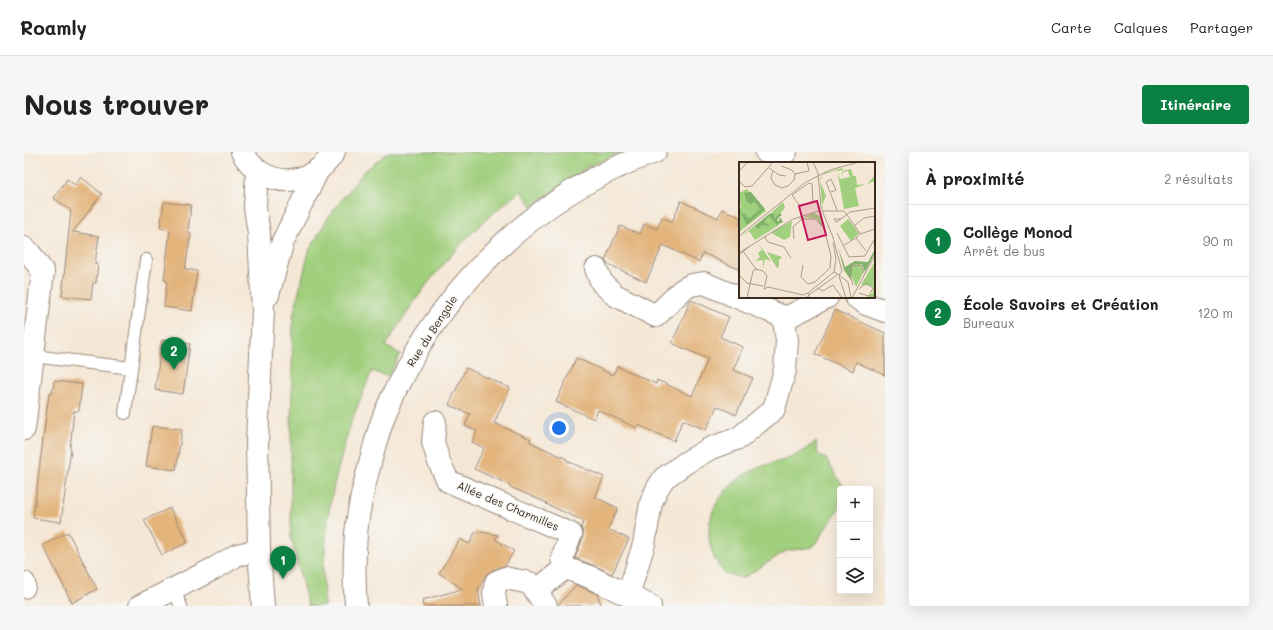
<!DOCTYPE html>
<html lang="fr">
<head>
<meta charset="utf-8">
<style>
  :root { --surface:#fff; --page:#f6f6f6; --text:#222; --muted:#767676; --line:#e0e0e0; --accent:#0b8043 }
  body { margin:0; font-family:Mali,sans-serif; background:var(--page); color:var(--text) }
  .controls { position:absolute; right:12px; bottom:12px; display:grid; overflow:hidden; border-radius:4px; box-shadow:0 4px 16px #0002 }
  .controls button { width:36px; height:36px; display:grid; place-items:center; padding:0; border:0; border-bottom:1px solid var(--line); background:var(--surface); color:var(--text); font:20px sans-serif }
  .you { position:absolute; left:535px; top:276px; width:14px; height:14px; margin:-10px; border:3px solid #fff; border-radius:50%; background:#1a73e8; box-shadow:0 0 0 6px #1a73e833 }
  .badge { display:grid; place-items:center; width:26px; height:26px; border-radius:50%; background:var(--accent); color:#fff; font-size:13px; font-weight:700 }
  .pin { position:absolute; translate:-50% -33px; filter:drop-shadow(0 1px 2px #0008) }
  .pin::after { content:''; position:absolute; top:21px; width:14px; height:12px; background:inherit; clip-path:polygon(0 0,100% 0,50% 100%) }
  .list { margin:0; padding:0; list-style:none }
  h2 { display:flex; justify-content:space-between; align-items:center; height:52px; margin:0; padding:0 16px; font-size:17px }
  h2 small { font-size:13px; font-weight:400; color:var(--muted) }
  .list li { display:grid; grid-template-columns:26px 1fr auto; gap:12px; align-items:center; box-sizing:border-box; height:72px; padding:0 16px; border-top:1px solid var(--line) }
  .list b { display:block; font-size:15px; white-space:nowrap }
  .list p { margin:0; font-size:13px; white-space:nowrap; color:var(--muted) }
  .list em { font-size:13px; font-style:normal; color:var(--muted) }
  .icon { flex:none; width:22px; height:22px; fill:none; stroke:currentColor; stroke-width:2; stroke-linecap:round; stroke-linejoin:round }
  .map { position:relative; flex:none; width:861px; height:454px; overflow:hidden; border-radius:4px }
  header { display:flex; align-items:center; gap:24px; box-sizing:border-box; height:56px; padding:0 20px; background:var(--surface); border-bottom:1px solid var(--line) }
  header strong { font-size:19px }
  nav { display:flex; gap:22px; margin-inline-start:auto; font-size:14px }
  .intro { display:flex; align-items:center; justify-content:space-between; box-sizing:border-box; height:96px; padding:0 24px }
  h1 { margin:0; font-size:28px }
  .button { padding:10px 18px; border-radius:4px; background:var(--accent); color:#fff; font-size:14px; font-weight:700 }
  main { display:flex; gap:24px; padding:0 24px }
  aside { flex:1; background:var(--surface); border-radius:4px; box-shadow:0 4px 16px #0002 }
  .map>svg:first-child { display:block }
  .green { fill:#a0cf7d; stroke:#6e7c4e }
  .building { fill:#e3b47b }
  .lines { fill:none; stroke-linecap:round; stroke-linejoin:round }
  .lane-casing { stroke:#98887a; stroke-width:14 }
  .street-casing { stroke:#98887a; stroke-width:24 }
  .secondary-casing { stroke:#98887a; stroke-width:24 }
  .lane { stroke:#fff; stroke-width:12 }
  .street { stroke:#fff; stroke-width:22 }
  .secondary { stroke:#fff; stroke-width:22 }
  .labels { text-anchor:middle; stroke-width:3; stroke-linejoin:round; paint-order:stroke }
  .street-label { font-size:11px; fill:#3b2a1e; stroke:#f6f6f2 }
  .inset-road { fill:none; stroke:#ab9b8c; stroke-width:1 }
  .view { fill:#c2185b; fill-opacity:0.15; stroke:#c2185b; stroke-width:2 }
  .inset-edge { fill:none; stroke:#3b2a1e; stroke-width:2 }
</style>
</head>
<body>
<header>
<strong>Roamly</strong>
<nav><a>Carte</a><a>Calques</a><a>Partager</a></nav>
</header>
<div class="intro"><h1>Nous trouver</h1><a class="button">Itinéraire</a></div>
<main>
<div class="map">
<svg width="861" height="454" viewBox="0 0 861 454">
  <rect width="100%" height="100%" fill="#f6f6f2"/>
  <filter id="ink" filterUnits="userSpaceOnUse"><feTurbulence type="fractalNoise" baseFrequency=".025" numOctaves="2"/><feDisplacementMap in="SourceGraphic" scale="8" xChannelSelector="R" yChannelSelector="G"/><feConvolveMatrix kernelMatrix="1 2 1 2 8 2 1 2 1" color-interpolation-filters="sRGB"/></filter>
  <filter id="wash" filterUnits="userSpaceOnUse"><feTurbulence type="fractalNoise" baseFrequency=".012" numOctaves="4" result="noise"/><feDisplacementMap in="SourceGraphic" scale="16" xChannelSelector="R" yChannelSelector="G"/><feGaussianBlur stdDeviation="0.9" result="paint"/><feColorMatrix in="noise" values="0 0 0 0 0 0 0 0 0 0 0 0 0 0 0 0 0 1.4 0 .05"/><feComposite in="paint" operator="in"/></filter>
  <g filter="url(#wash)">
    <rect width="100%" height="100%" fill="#f5e7d5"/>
    <!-- green -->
    <g class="green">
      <path d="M 365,0 L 597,0 L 562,16 L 508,54 L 497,39 C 441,80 397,134 362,194 L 376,202 L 364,225 L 348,219 L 327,270 L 319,298 L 310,333 L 304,365 L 299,420 L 300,454 L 284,454 L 267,385 L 267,278 L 269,164 L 285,99 L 305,64 L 340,19 Z"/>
      <path d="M 792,290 L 794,303 L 802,307 L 821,337 L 816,337 L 816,355 L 789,395 L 762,399 L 719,426 C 714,424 706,424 702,422 C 694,417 688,401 686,393 C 679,353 708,325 742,313 C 751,310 760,309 768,305 C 777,301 784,295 792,290 Z"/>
    </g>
    <g id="blocks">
      <!-- building -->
      <g class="building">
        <polygon points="57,25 78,42 49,80 75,84 71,112 74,112 73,121 72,131 69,131 67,147 38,144 47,59 30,46 43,27 51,33"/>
        <polygon points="657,49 694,66 698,57 716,65 716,118 679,101 675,110 639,93 622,130 584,112 581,108 596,74 616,82 620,72 633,77 638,65 648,70"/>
        <polygon points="140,50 167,53 164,81 167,81 161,117 173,119 168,159 140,155 143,129 140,128 146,78 136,76"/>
        <polygon points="667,148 705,165 696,185 719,195 709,218 729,226 712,263 693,254 682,278 659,268 650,289 614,273 613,276 574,258 570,267 532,250 552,206 589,223 593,214 632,232 633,228 668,244 684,207 648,191"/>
        <polygon points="811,158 861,181 861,223 832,210 829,219 791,202"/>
        <polygon points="138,188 166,192 159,242 131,238"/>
        <polygon points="442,216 486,236 470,271 507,287 506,290 543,307 543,309 580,325 571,345 594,356 584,377 605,387 588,422 571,414 551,406 559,386 559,381 557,375 560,369 522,352 523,351 486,335 486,333 450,317 460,296 448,290 453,279 441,274 446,262 425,253"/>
        <polygon points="30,229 58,232 55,259 50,259 46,296 47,297 37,370 9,366 25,241 28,242"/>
        <polygon points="128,274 158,277 152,318 122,314"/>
        <polygon points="146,356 164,390 138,403 120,368"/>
        <polygon points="452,379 474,383 471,387 490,399 481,414 476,415 467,419 462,423 454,438 457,454 399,454 398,448 439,437 415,421 436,387 445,392"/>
        <polygon points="44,380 73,437 48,451 19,393"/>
        <polygon points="552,433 573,442 578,454 534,454 534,453"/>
      </g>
    </g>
  </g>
  <g filter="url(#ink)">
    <use href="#blocks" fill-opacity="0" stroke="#98887a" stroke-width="1"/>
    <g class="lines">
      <defs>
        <g id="lane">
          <polyline points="9,204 107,216"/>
          <polyline points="101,261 122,108"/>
          <polyline points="149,437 157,454"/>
        </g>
        <g id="street">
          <polyline points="742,0 750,1 762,0"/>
          <polyline points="0,96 5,100 19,120 0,277"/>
          <polyline points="572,117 578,131 591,143 632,164 658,138 667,133 680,131 762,166"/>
          <polyline points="832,145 842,152 861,159"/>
          <polyline points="411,270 409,290 415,310 424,329 547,382 538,406 541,416 566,425 626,454"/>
          <polyline points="0,431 0,435"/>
          <polyline points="512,439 541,416"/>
          <polyline points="604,443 620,392 627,351 633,337 640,326 663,310 687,296 715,286 750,257 761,218 763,188 761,175 762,166 803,145"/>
          <polyline points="116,454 191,416 213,403 235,398"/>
          <path d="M 332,454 C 330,430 330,406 332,382 C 334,360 338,340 344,319 C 349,299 354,278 362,259 C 412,141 509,42 631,0"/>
          <polyline points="472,454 470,441 472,430 481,426 506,431 522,454"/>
        </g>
        <g id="secondary">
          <path d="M 218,0 C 240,39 288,36 310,0"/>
          <polyline points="233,18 231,55 235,82 239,159 233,289 235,398 239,454"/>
          <polyline points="244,143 259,89 293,20"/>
        </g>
      </defs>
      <!-- lane casing -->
      <use href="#lane" class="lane-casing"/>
      <!-- street casing -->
      <use href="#street" class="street-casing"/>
      <!-- secondary casing -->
      <use href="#secondary" class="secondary-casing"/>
      <!-- lane -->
      <use href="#lane" class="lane"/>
      <!-- street -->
      <use href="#street" class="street"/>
      <!-- secondary -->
      <use href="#secondary" class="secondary"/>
    </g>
  </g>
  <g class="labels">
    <!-- street labels -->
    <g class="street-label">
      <text transform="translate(408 179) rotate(-57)" y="4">Rue du Bengale</text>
      <text transform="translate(484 354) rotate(23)" y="4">Allée des Charmilles</text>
    </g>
  </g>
  <!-- overview -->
  <g transform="translate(715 10)">
    <rect width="136" height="136" fill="#f5e7d5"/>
    <path d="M 103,6 L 104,8 L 98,9 L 101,17 L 111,15 L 109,9 L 104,10 L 104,15 L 103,9 L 112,7 L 114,14 L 117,14 L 118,23 L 128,22 L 136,13 L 136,19 L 116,26 L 120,44 L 105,47 L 98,8 L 83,13 L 81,19 L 87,34 L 83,43 L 85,48 L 83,45 L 81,16 L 85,11 ZM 8,27 L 27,49 L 0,70 L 0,46 L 2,45 L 0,31 ZM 44,40 L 46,46 L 38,55 L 35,55 L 33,50 ZM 75,51 L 83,55 L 87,71 L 78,57 L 68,55 L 57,58 ZM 30,52 L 40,63 L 16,78 L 10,69 L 0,76 ZM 109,57 L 120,71 L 112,79 L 101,64 ZM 53,59 L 51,75 L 45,78 L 34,72 L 33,70 ZM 19,81 L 32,99 L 26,97 L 24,107 L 24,98 L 16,99 L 21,95 L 19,91 L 23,88 ZM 28,90 L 43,95 L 40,98 L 40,104 L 38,106 ZM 136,99 L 136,136 L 126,136 L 134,131 L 134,124 L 122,123 ZM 121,102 L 125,109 L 117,125 L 112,112 L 114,104 Z" fill="#a0cf7d"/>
    <path d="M 12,30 L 26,47 L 8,63 L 0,48 L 5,53 L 8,51 L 7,55 L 11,56 L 21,47 L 16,40 L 12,42 L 8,40 L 5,31 ZM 32,51 L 35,52 L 36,56 L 41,51 L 43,53 L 40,55 L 38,59 L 40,59 L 41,55 L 44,60 L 38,63 L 30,54 L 25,60 L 31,64 L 23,63 L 19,67 L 16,64 ZM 99,85 L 106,105 L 116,99 L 129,100 L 136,87 L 136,91 L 126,110 L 123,102 L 114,103 L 112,118 L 105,108 Z" fill="#80b26c"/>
    <path class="inset-road" d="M 74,0 L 79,11 L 82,46 L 93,73M 30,6 L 40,13 L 47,14M 0,9 L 9,0M 34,9 L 32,16 L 36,23 L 43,26 L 49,24 L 55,18 L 56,12 L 53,8 L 42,4M 56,12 L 70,9 L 68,0M 0,19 L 6,25 L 13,24 L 34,0M 70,21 L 73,22 L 74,40 L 61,44 L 53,33 ZM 92,30 L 97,28 L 92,17 L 87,20 L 98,48M 84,49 L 105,49 L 121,71 L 117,76 L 127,89M 102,57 L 97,60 L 95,57 L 102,57 L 111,50 L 136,46M 115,64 L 125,56 L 136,54M 98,71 L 110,95 L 126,94 L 136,76M 93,72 L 103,109 L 100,113 L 95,110M 121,72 L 136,67M 0,74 L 67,20 L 91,8 L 120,0M 25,74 L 29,80 L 45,85 L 52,96M 55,77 L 54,65 L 63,57 L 76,57 L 85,66 L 92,94 L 91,106 L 76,120 L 69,122 L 62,115 L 64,103M 94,81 L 97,97 L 95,110M 105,83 L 117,76M 4,89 L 17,107 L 24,109 L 28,114 L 25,127 L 29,125 L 64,133 L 69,131 L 70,134 L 66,136M 0,91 L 54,57 L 80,49M 0,93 L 11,84M 0,113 L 8,121 L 24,124M 100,113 L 109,120 L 112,136M 100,114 L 107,136M 114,123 L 111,112 L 113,104 L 123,103 L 125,111M 78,126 L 84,129 L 94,123 L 103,136M 120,127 L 127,121 L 134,126 L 130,134 L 120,131M 69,131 L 95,110M 70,133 L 98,113M 8,136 L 14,109 L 17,107M 113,136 L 136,93"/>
    <path class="view" d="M 78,39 L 87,73 L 69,78 L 60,44 Z"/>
    <rect width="136" height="136" class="inset-edge"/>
  </g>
</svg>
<div class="controls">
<button>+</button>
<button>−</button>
<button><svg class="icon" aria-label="layers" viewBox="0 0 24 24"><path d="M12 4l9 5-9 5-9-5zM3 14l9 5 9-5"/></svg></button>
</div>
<div class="you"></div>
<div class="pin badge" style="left:259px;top:427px">1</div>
<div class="pin badge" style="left:150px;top:218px">2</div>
</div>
<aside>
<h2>À proximité<small>2 résultats</small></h2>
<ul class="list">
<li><span class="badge">1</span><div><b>Collège Monod</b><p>Arrêt de bus</p></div><em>90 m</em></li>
<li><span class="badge">2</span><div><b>École Savoirs et Création</b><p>Bureaux</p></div><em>120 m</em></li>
</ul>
</aside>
</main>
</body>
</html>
